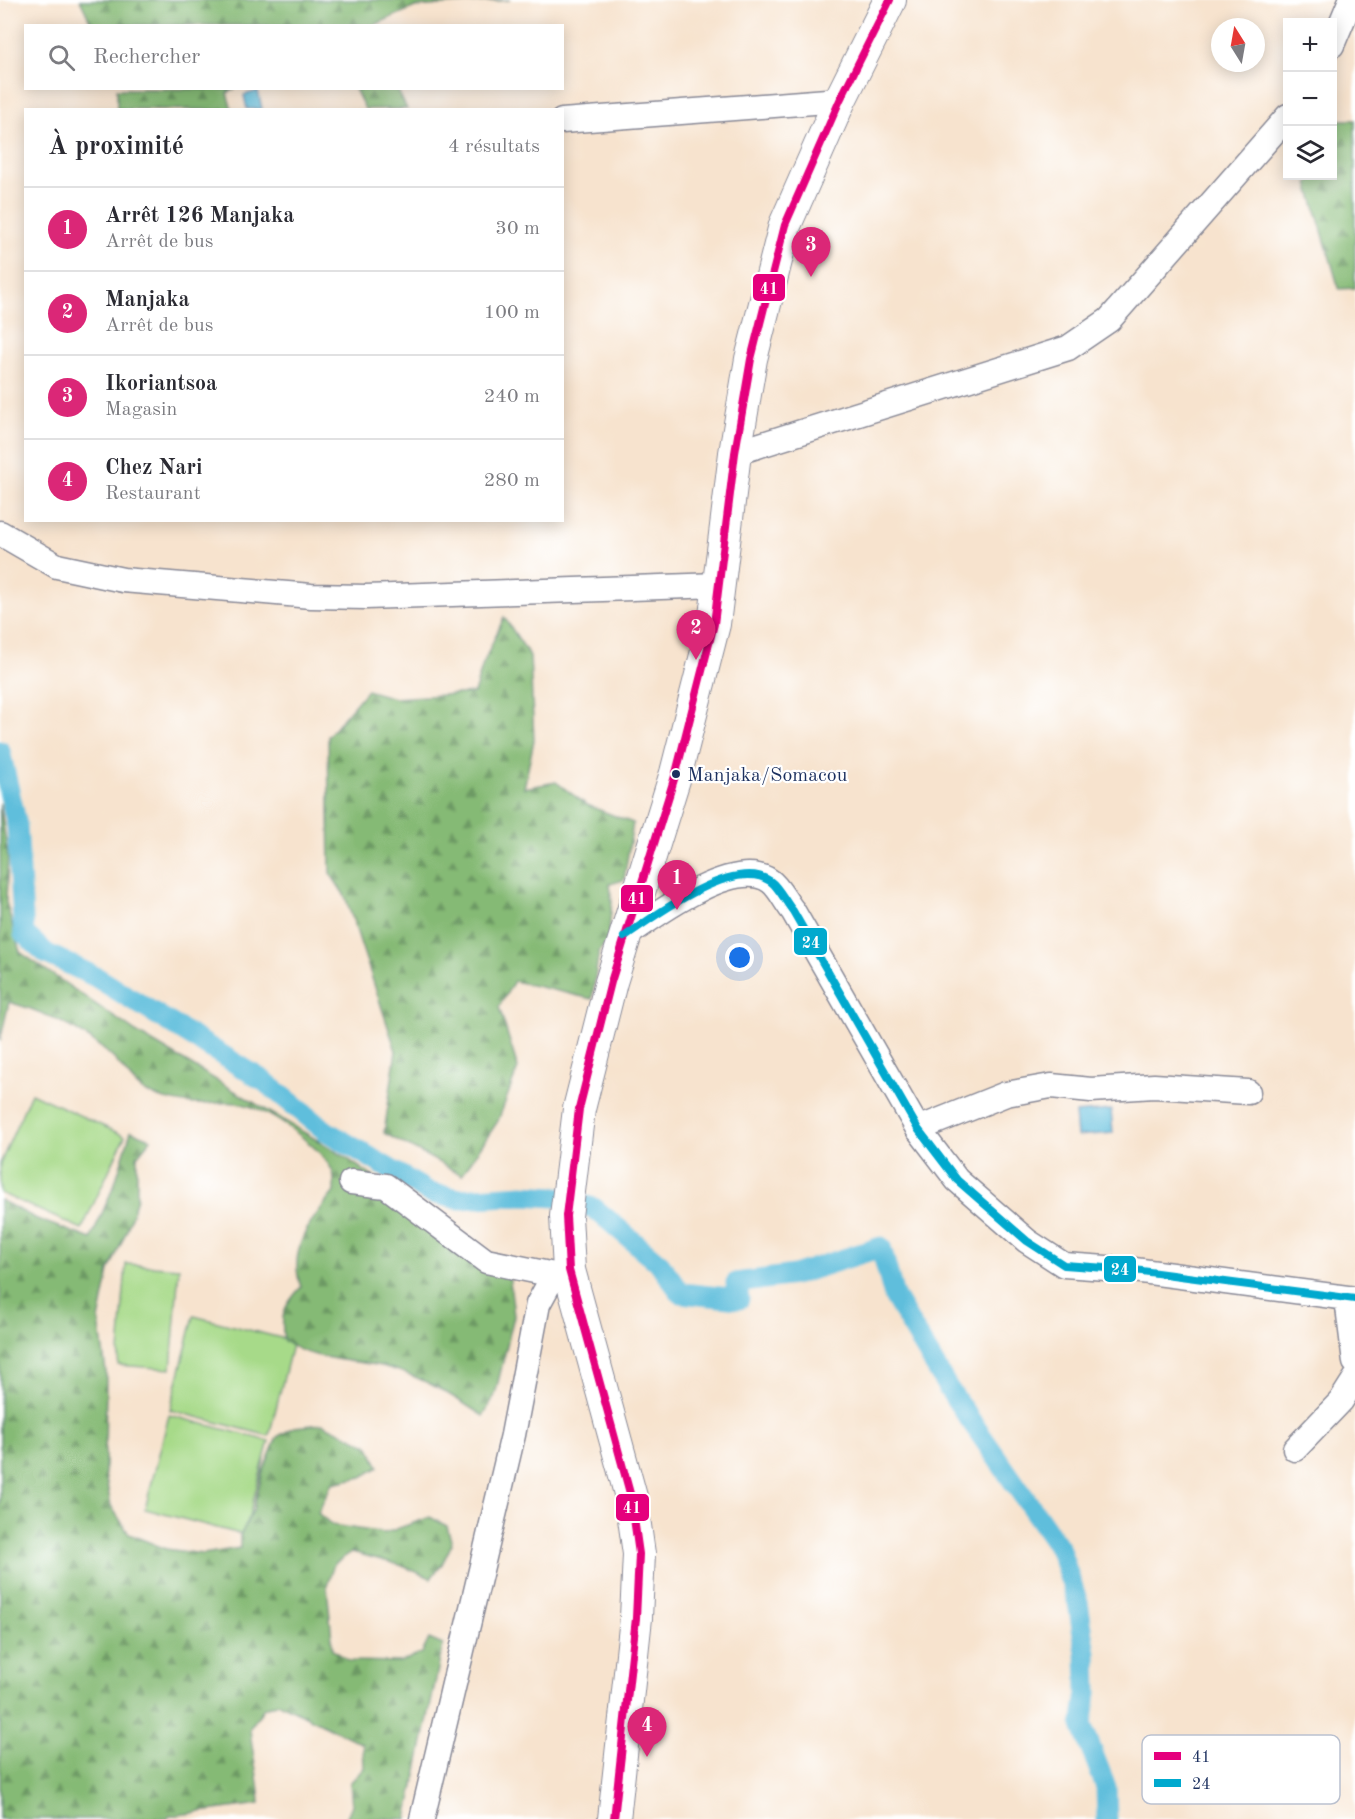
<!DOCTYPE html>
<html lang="fr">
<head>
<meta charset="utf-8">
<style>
  :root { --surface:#fff; --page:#f2f2f3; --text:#2b2b33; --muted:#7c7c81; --line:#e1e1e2; --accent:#db2777 }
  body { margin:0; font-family:"Old Standard TT",serif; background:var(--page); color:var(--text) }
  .controls { position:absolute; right:18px; top:18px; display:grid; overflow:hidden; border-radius:0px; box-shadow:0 3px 15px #0003 }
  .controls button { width:54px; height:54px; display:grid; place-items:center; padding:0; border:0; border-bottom:2px solid var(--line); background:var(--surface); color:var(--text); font:30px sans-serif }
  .compass { position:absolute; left:1211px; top:18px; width:54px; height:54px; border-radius:50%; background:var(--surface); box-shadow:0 3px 15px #0003; rotate:349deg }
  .you { position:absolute; left:740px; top:958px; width:21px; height:21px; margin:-15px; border:4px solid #fff; border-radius:50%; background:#1a73e8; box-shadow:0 0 0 9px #1a73e833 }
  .badge { display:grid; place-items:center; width:39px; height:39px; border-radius:50%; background:var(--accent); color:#fff; font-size:20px; font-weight:700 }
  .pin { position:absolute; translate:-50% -50px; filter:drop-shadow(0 2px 3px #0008) }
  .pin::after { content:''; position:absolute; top:32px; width:21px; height:18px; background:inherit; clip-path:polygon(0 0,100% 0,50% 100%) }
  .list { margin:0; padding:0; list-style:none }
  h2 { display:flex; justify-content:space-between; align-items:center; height:78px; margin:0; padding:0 24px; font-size:26px }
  h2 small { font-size:20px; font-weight:400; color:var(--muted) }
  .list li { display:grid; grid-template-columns:39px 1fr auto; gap:18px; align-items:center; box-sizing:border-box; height:84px; padding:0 24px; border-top:2px solid var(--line) }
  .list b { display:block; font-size:22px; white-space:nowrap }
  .list p { margin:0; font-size:20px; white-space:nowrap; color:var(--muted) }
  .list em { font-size:20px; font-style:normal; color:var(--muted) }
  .icon { flex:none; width:33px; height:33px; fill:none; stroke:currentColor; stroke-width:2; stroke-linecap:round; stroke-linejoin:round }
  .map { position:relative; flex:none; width:1355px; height:1819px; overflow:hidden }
  .search { position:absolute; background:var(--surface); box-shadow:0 3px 15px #0003; left:24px; top:24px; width:540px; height:66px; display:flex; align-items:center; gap:15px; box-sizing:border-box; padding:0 21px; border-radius:0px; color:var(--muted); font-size:22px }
  .panel { position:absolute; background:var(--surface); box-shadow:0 3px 15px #0003; left:24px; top:108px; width:540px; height:414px; border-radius:0px }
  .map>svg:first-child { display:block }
  .green { fill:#a7da89; stroke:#618474; stroke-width:1.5 }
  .forest { fill:url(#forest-firs); stroke:#50746a; stroke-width:1.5 }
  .water { fill:#5ebedc; stroke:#3c769d; stroke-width:1.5 }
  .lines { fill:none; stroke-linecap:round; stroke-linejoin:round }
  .canal { stroke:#5ebedc; stroke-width:21 }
  .minor-casing { stroke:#898996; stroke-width:27 }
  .major-casing { stroke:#898996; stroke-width:34 }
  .minor { stroke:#fff; stroke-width:24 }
  .major { stroke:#fff; stroke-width:32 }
  .bus-1-casing { stroke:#fff; stroke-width:12 }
  .bus-2-casing { stroke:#fff; stroke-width:12 }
  .bus-1 { stroke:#e5007d; stroke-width:8 }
  .bus-2 { stroke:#00a9ce; stroke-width:8 }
  .bus-dot { fill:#1b2f5e; stroke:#fff; stroke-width:2 }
  .labels { text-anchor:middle; stroke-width:4.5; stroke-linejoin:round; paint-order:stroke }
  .bus-label { font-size:20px; fill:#1b2f5e; stroke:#fff; text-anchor:start }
  .key { fill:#fff; stroke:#bbc1cf; stroke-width:1.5 }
  .key-label { font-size:16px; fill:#1b2f5e }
  .line-badge { stroke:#fff; stroke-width:2 }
  .badge-label { font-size:16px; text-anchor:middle; font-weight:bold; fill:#fff }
</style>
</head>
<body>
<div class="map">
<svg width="1355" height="1819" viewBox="0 0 1355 1819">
  <defs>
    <pattern id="forest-firs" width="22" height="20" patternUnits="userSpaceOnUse" patternTransform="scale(1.5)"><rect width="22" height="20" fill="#85ba75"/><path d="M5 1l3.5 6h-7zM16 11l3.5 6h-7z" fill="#6c9863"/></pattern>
  </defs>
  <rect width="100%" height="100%" fill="#fff"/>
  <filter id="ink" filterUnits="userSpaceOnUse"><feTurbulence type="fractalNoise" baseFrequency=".0167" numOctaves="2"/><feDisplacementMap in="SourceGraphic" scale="12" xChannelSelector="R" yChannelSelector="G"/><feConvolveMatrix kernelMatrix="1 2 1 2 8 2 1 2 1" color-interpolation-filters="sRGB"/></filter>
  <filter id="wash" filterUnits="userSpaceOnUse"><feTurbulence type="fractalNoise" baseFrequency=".008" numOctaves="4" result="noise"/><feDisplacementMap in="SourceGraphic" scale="24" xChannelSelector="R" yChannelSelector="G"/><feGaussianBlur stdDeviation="1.35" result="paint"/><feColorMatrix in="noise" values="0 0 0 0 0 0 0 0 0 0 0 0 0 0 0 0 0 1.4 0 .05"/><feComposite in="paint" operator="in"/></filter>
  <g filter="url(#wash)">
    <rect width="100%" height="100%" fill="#f7e3ce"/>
    <!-- green -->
    <g class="green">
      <polygon points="31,1093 125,1136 82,1229 0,1193 0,1164"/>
      <polygon points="126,1264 179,1268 171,1369 118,1365"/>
      <polygon points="194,1316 293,1341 269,1436 170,1410"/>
      <polygon points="169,1415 269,1441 244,1535 145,1509"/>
    </g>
    <!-- forest -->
    <g class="forest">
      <polygon points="80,0 510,0 415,7 372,26 92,25"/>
      <polygon points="117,89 235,89 227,93 232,110 117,109"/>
      <polygon points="355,89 397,89 407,109 365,109"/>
      <polygon points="1333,120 1355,120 1355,288 1339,289 1308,183 1317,176 1332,176"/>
      <polygon points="504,617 530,656 534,740 524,788 556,782 587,805 633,823 624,880 610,884 612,902 608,940 599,951 592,999 514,981 499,1007 518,1068 498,1121 462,1175 384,1133 396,1051 345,896 330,873 328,736 367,690 394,698 474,693 483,664"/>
      <path d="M 0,803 L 8,856 L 6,902 L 20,952 L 136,1032 L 342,1155 L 509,1273 L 514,1316 L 495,1395 L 483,1416 C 453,1396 425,1378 389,1368 C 355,1359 313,1362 284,1341 C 280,1314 283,1307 301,1287 C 287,1248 311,1221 334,1192 C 334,1186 335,1176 332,1170 C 318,1144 266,1107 237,1103 C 222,1101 210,1105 196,1104 C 182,1104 159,1098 147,1093 C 134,1087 123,1067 112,1057 C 82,1029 48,1013 9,1002 L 0,1041 Z"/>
      <path d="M 131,1131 L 151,1139 L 137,1156 L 137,1198 L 127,1230 L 109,1271 L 99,1320 L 106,1372 L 105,1474 L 111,1506 L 129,1534 L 166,1549 L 203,1554 L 240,1548 L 240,1536 L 253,1510 L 263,1471 L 277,1437 L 294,1427 L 323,1424 L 368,1445 L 379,1467 L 362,1477 L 332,1483 L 318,1513 L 332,1525 L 385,1533 L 430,1517 L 447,1526 L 452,1544 L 441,1566 L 431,1578 L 400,1565 L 352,1552 L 334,1564 L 327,1586 L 333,1650 L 350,1661 L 400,1662 L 422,1653 L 429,1639 L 443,1645 L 407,1819 L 346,1819 L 352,1805 L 350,1783 L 364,1768 L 363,1744 L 279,1703 L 264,1708 L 250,1728 C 252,1754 259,1778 260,1804 L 170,1816 L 167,1819 L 0,1819 L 0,1200 L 37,1219 L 91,1239 L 115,1183 Z"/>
    </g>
    <!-- water -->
    <g class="water">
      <polygon points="258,91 262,109 247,109 244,95"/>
      <polygon points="1111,1110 1113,1133 1077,1136 1075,1113"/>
    </g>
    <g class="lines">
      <!-- canal -->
      <polyline class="canal" points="0,751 17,825 24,934 47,954 96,977 264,1081 326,1131 430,1193 460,1199 523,1195 555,1197 594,1208 660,1264 681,1293 739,1299 736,1283 794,1275 881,1247 894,1296 948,1388 1059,1547 1078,1603 1086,1653 1087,1693 1082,1725 1106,1787 1107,1819"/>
    </g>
  </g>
  <g filter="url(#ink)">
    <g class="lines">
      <defs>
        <g id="minor">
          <polyline points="1332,45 1351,0"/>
          <polyline points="562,121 840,100"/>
          <polyline points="735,453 1068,348 1109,320 1288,116"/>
          <polyline points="0,533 57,566 123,580 311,596 366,597 719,585"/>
          <path d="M 624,937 C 654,916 734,856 770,881 C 779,887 786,903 793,911 L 918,1129 L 957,1180 L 1027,1241 L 1064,1265 L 1134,1270 L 1355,1299"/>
          <polyline points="918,1129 1006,1094 1051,1086 1091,1090 1154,1086 1248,1092"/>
          <polyline points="351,1182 386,1186 486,1261 554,1275"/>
          <polyline points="1347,1299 1355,1362"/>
          <polyline points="1295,1449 1341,1401 1355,1379"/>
          <polyline points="422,1819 513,1435 538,1304 554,1275 569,1270"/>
        </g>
        <polyline id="major" points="614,1819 636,1618 639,1554 631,1497 569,1270 566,1216 579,1109 611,982 676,773 714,624 735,453 751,359 785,225 840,100 890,0"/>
      </defs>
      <!-- minor casing -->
      <use href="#minor" class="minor-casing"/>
      <!-- major casing -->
      <use href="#major" class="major-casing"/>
      <!-- minor -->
      <use href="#minor" class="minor"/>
      <!-- major -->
      <use href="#major" class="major"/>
      <defs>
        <polyline id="bus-1" points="614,1819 636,1618 639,1554 631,1497 569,1270 566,1216 579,1109 611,982 676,773 714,624 735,453 751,359 785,225 840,100 890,0"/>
        <path id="bus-2" d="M 624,937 C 654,916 734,856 770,881 C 779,887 786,903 793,911 L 918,1129 L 957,1180 L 1027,1241 L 1064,1265 L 1134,1270 L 1355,1299"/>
      </defs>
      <!-- bus-1 casing -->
      <use href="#bus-1" class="bus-1-casing"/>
      <!-- bus-2 casing -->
      <use href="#bus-2" class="bus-2-casing"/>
      <!-- bus-1 -->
      <use href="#bus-1" class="bus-1"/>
      <!-- bus-2 -->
      <use href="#bus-2" class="bus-2"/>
    </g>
  </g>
  <!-- markers -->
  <circle class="bus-dot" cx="676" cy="774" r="5"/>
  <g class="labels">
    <!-- bus labels -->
    <g class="bus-label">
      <text x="687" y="781">Manjaka/Somacou</text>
    </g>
  </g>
  <!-- legend -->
  <rect x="1142" y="1735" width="198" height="69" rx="9" class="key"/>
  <rect x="1154" y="1752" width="27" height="8" fill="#e5007d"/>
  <rect x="1154" y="1779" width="27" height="8" fill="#00a9ce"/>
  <g class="key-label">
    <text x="1192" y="1762">41</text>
    <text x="1192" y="1789">24</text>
  </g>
  <g class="line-badge">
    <rect x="752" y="273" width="34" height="29" rx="6" fill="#e5007d"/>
    <rect x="620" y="884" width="34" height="29" rx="6" fill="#e5007d"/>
    <rect x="793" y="927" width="35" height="29" rx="6" fill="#00a9ce"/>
    <rect x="1103" y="1255" width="34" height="28" rx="6" fill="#00a9ce"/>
    <rect x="615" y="1493" width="35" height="29" rx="6" fill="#e5007d"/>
  </g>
  <g class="badge-label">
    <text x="769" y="294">41</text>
    <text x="637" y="904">41</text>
    <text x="811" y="948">24</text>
    <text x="1120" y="1275">24</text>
    <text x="632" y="1513">41</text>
  </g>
</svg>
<div class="controls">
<button>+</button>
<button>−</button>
<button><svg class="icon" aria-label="layers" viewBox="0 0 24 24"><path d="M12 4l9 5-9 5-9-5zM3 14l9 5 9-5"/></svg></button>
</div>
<svg class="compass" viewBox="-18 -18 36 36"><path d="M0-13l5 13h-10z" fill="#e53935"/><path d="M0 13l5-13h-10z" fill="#7c7c81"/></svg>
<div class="you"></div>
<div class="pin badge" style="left:677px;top:910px">1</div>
<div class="pin badge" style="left:696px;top:660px">2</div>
<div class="pin badge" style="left:811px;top:277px">3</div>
<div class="pin badge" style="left:647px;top:1757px">4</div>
<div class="search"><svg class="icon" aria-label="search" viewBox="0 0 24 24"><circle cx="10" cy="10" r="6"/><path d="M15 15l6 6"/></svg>Rechercher</div>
<section class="panel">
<h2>À proximité<small>4 résultats</small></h2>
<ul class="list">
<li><span class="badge">1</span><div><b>Arrêt 126 Manjaka</b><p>Arrêt de bus</p></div><em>30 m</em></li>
<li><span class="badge">2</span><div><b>Manjaka</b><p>Arrêt de bus</p></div><em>100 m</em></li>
<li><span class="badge">3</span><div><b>Ikoriantsoa</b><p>Magasin</p></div><em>240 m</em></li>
<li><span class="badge">4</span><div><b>Chez Nari</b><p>Restaurant</p></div><em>280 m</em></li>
</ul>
</section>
</div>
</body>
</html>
